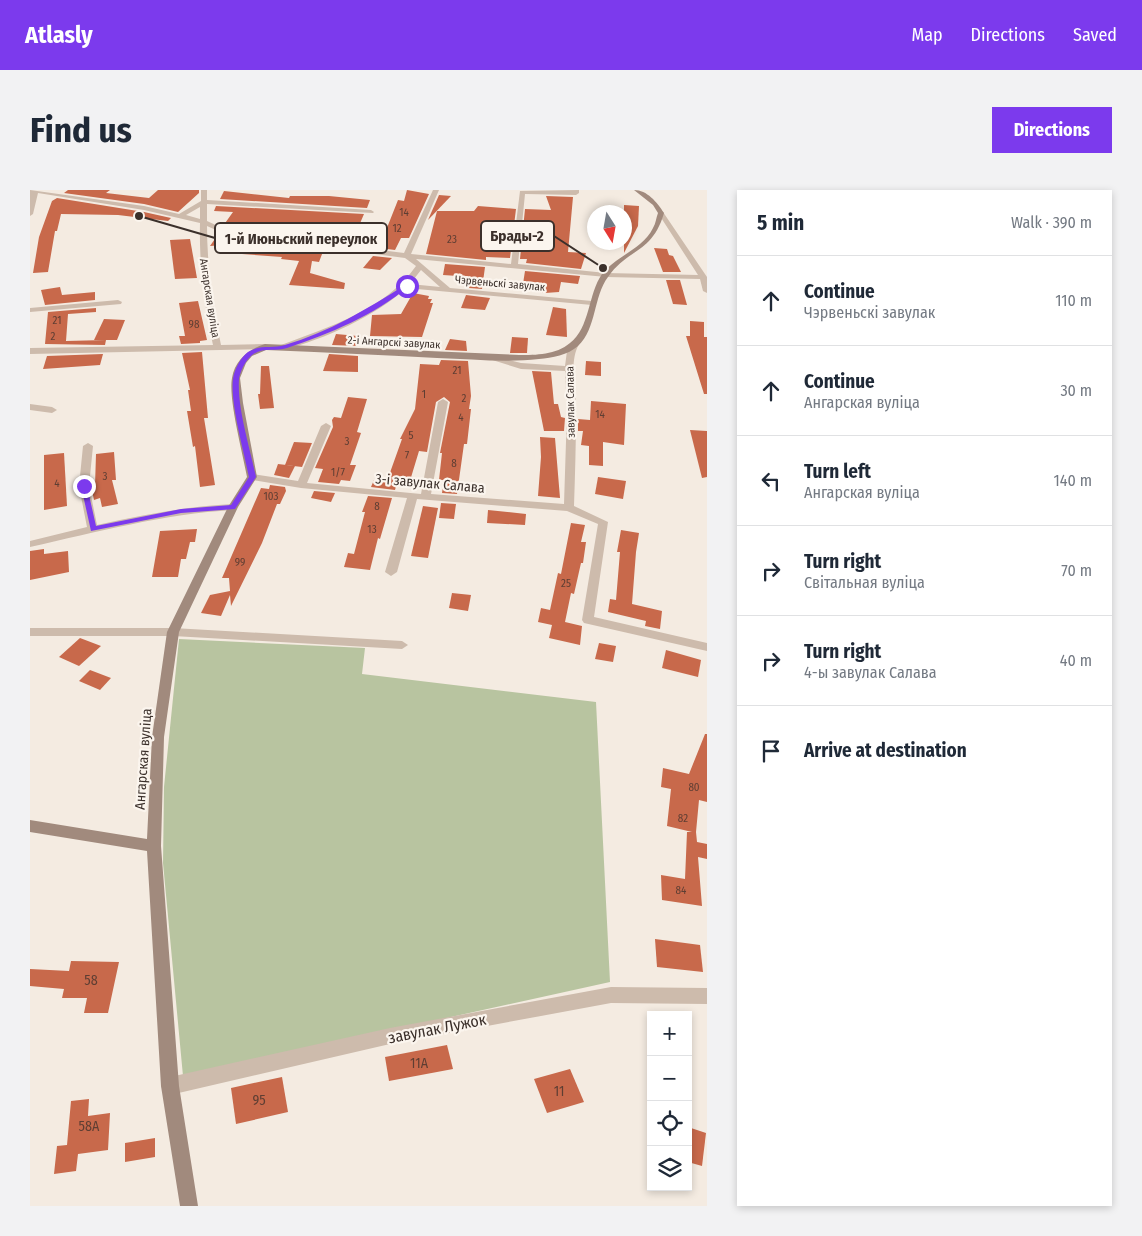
<!DOCTYPE html>
<html lang="en">
<head>
<meta charset="utf-8">
<style>
  :root { --surface:#fff; --page:#f2f2f3; --text:#1f2937; --muted:#747a83; --line:#e0e1e3; --accent:#7c3aed }
  body { margin:0; font-family:"Fira Sans Condensed",sans-serif; background:var(--page); color:var(--text) }
  .controls { position:absolute; right:15px; bottom:15px; display:grid; overflow:hidden; border-radius:0px; box-shadow:0 2px 8px #0003 }
  .controls button { width:45px; height:45px; display:grid; place-items:center; padding:0; border:0; border-bottom:1px solid var(--line); background:var(--surface); color:var(--text); font:25px sans-serif }
  .compass { position:absolute; left:557px; top:15px; width:45px; height:45px; border-radius:50%; background:var(--surface); box-shadow:0 2px 8px #0003; rotate:169deg }
  .stop { position:absolute; width:15px; height:15px; margin:-11px; border:4px solid #7c3aed; border-radius:50%; background:#fff }
  .stop.end { background:#7c3aed; border-color:#fff; box-shadow:0 1px 5px #0008 }
  .list { margin:0; padding:0; list-style:none }
  h2 { display:flex; justify-content:space-between; align-items:center; height:65px; margin:0; padding:0 20px; font-size:21px }
  h2 small { font-size:16px; font-weight:400; color:var(--muted) }
  .list li { display:grid; grid-template-columns:32px 1fr auto; gap:15px; align-items:center; box-sizing:border-box; height:90px; padding:0 20px; border-top:1px solid var(--line) }
  .list b { display:block; font-size:19px; white-space:nowrap }
  .list p { margin:0; font-size:16px; white-space:nowrap; color:var(--muted) }
  .list em { font-size:16px; font-style:normal; color:var(--muted) }
  .icon { flex:none; width:28px; height:28px; fill:none; stroke:currentColor; stroke-width:2; stroke-linecap:round; stroke-linejoin:round }
  .map { position:relative; flex:none; width:677px; height:1016px; overflow:hidden; border-radius:0px }
  header { display:flex; align-items:center; gap:30px; box-sizing:border-box; height:70px; padding:0 25px; background:var(--accent); color:#fff }
  header strong { font-size:24px }
  nav { display:flex; gap:28px; margin-inline-start:auto; font-size:18px }
  .intro { display:flex; align-items:center; justify-content:space-between; box-sizing:border-box; height:120px; padding:0 30px }
  h1 { margin:0; font-size:35px }
  .button { padding:12px 22px; border-radius:0px; background:var(--accent); color:#fff; font-size:18px; font-weight:700 }
  main { display:flex; gap:30px; padding:0 30px }
  aside { flex:1; background:var(--surface); border-radius:0px; box-shadow:0 2px 8px #0003 }
  .map>svg:first-child { display:block }
  .green { fill:#b8c4a0 }
  .building { fill:#c8694b }
  .lines { fill:none; stroke-linecap:round; stroke-linejoin:round }
  .street { fill:#cdbbac; fill-rule:evenodd }
  .secondary { fill:#a18a7d; fill-rule:evenodd }
  .route { fill:#7c3aed }
  .labels { text-anchor:middle; stroke-width:4.5; stroke-linejoin:round; paint-order:stroke }
  .number-label { font-size:11px; fill:#5e3e33 }
  .far-street-label { font-size:11px; fill:#3b302b; stroke:#fbf5ee }
  .street-label { font-size:14px; fill:#3b302b; stroke:#fbf5ee }
  .near-number-label { font-size:14px; fill:#5e3e33 }
  .near-street-label { font-size:16px; fill:#3b302b; stroke:#fbf5ee }
  .leader { fill:none; stroke:#3b302b; stroke-width:2 }
  .callout-dot { fill:#3b302b; stroke:#fbf5ee; stroke-width:2 }
  .callout { fill:#fbf5ee; stroke:#3b302b; stroke-width:2 }
  .callout-label { font-size:15px; text-anchor:middle; font-weight:bold; fill:#3b302b }
</style>
</head>
<body>
<header>
<strong>Atlasly</strong>
<nav><a>Map</a><a>Directions</a><a>Saved</a></nav>
</header>
<div class="intro"><h1>Find us</h1><a class="button">Directions</a></div>
<main>
<div class="map">
<svg width="677" height="1016" viewBox="0 0 677 1016">
  <rect width="100%" height="100%" fill="#f4ebe1"/>
  <!-- green -->
  <polygon class="green" points="149,449 335,458 332,484 566,512 580,792 153,886 133,673 134,597"/>
  <!-- building -->
  <g class="building">
    <polygon points="38,0 80,0 76,3 119,8 128,0 169,0 169,3 148,22 114,14 34,3"/>
    <polygon points="377,0 399,4 379,48 371,48 365,60 349,58 368,10 374,11"/>
    <polygon points="194,1 259,8 260,6 299,6 340,10 337,18 190,9"/>
    <polygon points="409,5 421,6 398,30"/>
    <polygon points="516,6 543,7 538,62 556,63 551,79 496,73 497,69 490,69 495,19 521,20"/>
    <polygon points="27,8 114,22 141,28 138,31 88,25 31,24 27,41 25,41 18,82 3,83 9,47 22,11"/>
    <polygon points="594,15 609,16 608,36 594,63"/>
    <polygon points="186,16 334,24 322,52 296,51 216,41 193,36 203,22 184,21"/>
    <polygon points="448,16 486,19 480,68 456,67 456,70 396,64 407,21 444,21"/>
    <polygon points="189,43 216,49 294,59 289,72 282,71 280,83 315,93 314,99 259,95 269,71 251,69 252,67 212,64 219,53 180,56"/>
    <polygon points="160,49 167,88 145,89 140,50"/>
    <polygon points="624,58 637,59 639,65 643,66 651,82 633,82"/>
    <polygon points="343,66 362,68 350,80 333,78"/>
    <polygon points="415,74 455,77 452,99 439,98 443,87 413,85"/>
    <polygon points="495,81 550,86 548,94 531,92 529,102 515,103 492,100"/>
    <polygon points="636,90 650,90 657,115 643,114"/>
    <polygon points="30,97 32,105 65,102 65,110 15,115 11,100"/>
    <polygon points="383,103 399,106 398,109 402,109 400,113 403,113 392,147 340,146 342,125 371,124"/>
    <polygon points="436,105 460,108 455,120 431,118"/>
    <polygon points="168,111 177,150 170,151 170,153 151,154 149,146 155,146 149,113"/>
    <polygon points="523,117 536,119 537,147 516,145"/>
    <polygon points="66,118 66,122 38,124 36,151 76,150 75,155 15,154 18,122"/>
    <polygon points="74,129 95,130 87,150 64,150"/>
    <polygon points="660,131 674,132 674,147 677,147 677,204 674,204 656,146 660,146"/>
    <polygon points="306,144 328,146 328,156 302,155"/>
    <polygon points="482,147 498,148 497,163 480,163"/>
    <polygon points="420,149 436,151 437,161 415,160"/>
    <polygon points="172,162 178,228 174,228 185,295 170,297 165,256 163,257 157,221 161,221 158,200 160,200 152,163"/>
    <polygon points="73,164 70,175 13,179 17,166"/>
    <polygon points="299,164 328,166 328,182 293,181"/>
    <polygon points="411,170 438,171 441,206 439,219 441,219 437,254 434,254 427,304 412,303 414,290 409,290 412,263 410,263 420,212 414,207 406,212 397,262 389,261 379,294 367,293 365,300 341,297 344,290 357,291 372,249 370,249 385,219 390,174 409,175"/>
    <polygon points="556,171 571,172 571,186 555,185"/>
    <polygon points="231,176 239,176 244,218 230,219 228,204 230,204"/>
    <polygon points="502,181 521,182 524,214 528,214 531,227 535,228 534,241 514,241"/>
    <polygon points="318,207 337,209 327,242 331,243 320,275 326,275 320,291 311,290 309,294 288,292 293,279 285,278 303,237 302,230 304,227 311,228"/>
    <polygon points="561,211 596,214 594,255 573,252 573,276 559,275 559,256 551,255 553,241 548,241 548,229 560,230"/>
    <polygon points="660,240 677,241 677,287 672,288"/>
    <polygon points="510,247 525,248 530,308 508,306 511,267"/>
    <polygon points="264,252 282,253 272,277 255,275"/>
    <polygon points="84,262 86,290 82,290 88,314 72,317 70,308 64,310 61,296 65,296 66,264"/>
    <polygon points="34,263 37,316 14,320 14,265"/>
    <polygon points="248,274 265,276 259,288 244,285"/>
    <polygon points="568,287 596,291 593,309 565,304"/>
    <polygon points="240,295 255,297 256,301 250,314 247,314 232,353 201,416 200,405 191,426 171,423 180,405 200,401 199,388 192,388 231,298 239,299"/>
    <polygon points="284,301 305,303 301,312 281,308"/>
    <polygon points="338,306 362,308 350,349 348,348 340,380 314,377 318,363 324,364 335,322 332,322"/>
    <polygon points="411,313 426,314 424,329 409,328"/>
    <polygon points="393,316 408,318 398,368 381,366"/>
    <polygon points="458,320 496,324 495,335 457,333"/>
    <polygon points="541,333 555,335 551,352 556,352 553,373 551,373 544,404 541,403 535,432 552,436 550,455 519,448 522,435 508,432 511,418 520,420 528,383 531,384"/>
    <polygon points="167,339 165,352 160,352 156,369 151,369 148,387 122,387 130,341"/>
    <polygon points="591,340 609,343 606,362 602,414 632,421 630,439 615,436 616,431 578,422 580,409 586,410 590,362 587,362"/>
    <polygon points="14,359 14,364 38,361 39,382 0,390 0,361"/>
    <polygon points="422,403 441,405 438,421 419,418"/>
    <polygon points="50,448 71,456 49,476 29,467"/>
    <polygon points="569,453 586,456 583,472 565,469"/>
    <polygon points="636,460 671,470 668,487 632,478"/>
    <polygon points="60,480 81,488 70,500 49,491"/>
    <polygon points="675,544 677,544 677,612 669,610 666,642 667,652 677,654 677,669 668,667 672,716 632,710 631,685 655,689 657,642 662,642 637,636 641,599 631,597 633,578 659,584"/>
    <polygon points="625,749 670,755 673,782 627,777"/>
    <polygon points="41,771 89,772 78,823 54,823 57,808 32,808 34,799 0,796 0,779 39,781"/>
    <polygon points="417,855 423,879 359,891 355,867"/>
    <polygon points="540,879 554,912 517,923 504,889"/>
    <polygon points="252,887 258,922 206,934 201,898"/>
    <polygon points="59,909 58,926 80,923 78,960 48,964 46,981 24,984 27,956 37,955 41,911"/>
    <polygon points="658,937 676,943 672,976 658,972"/>
    <polygon points="125,948 125,967 95,972 95,953"/>
  </g>
  <g class="lines">
    <!-- street -->
    <g class="street">
      <path d="M 0,0 L 114,16 L 149,24 L 171,11 L 171,0 L 177,0 L 177,10 L 341,20 L 344,22 L 343,23 L 177,14 L 177,31 L 190,37 L 216,43 L 374,63 L 403,0 L 409,0 L 381,64 L 481,74 L 490,1 L 549,0 L 549,3 L 546,5 L 495,4 L 488,74 L 576,83 L 668,85 L 628,23 L 631,21 L 633,22 L 677,87 L 677,103 L 673,101 L 670,89 L 576,87 L 386,69 L 420,98 L 562,111 L 566,113 L 562,115 L 376,98 C 346,126 294,149 254,160 L 250,157 L 251,155 C 299,137 355,120 386,76 L 375,68 L 216,47 L 186,40 L 177,36 C 177,77 183,115 191,155 L 235,154 L 239,157 L 238,159 L 0,164 L 0,158 L 183,155 C 174,114 169,75 170,33 L 114,20 L 8,3 L 3,24 L 0,26 ZM 170,17 L 170,29 L 156,25 ZM 391,80 L 410,97 L 380,94 Z"/>
      <polygon points="88,110 92,112 91,114 0,122 0,118"/>
      <path d="M 542,152 L 549,154 C 538,174 547,200 546,223 C 546,254 545,285 544,316 L 578,332 L 564,427 L 677,453 L 677,461 L 554,433 L 552,430 L 568,334 L 537,321 L 387,309 L 367,382 L 361,386 L 355,382 L 377,308 L 271,298 L 222,290 L 217,287 L 222,284 L 268,291 L 291,236 L 296,233 L 301,236 L 277,293 L 391,304 L 408,212 L 413,209 L 418,212 L 401,304 L 534,314 L 537,220 L 535,181 L 491,179 L 456,168 L 460,165 L 491,173 L 535,176 L 537,161 Z"/>
      <polygon points="0,214 22,217 27,220 22,223 0,220"/>
      <path d="M 58,253 L 63,256 L 59,296 L 67,335 C 113,325 157,316 203,314 L 208,317 L 203,320 C 134,324 67,342 0,357 L 0,351 L 57,337 L 49,296 L 53,256 Z"/>
      <polygon points="0,438 143,438 372,451 378,455 372,459 143,446 0,446"/>
      <polygon points="581,797 677,798 677,814 581,813 360,854 140,905 134,902 131,896 134,890 140,887 360,838"/>
    </g>
    <!-- secondary -->
    <path class="secondary" d="M 604,0 C 617,0 627,12 634,23 C 622,64 598,58 578,87 C 563,107 567,138 548,156 C 538,165 522,168 509,169 C 476,173 441,169 407,168 C 350,165 293,162 236,160 L 222,166 L 216,173 L 210,188 L 213,213 L 227,287 L 208,317 L 149,442 L 134,547 L 131,656 L 149,896 L 168,1016 L 150,1016 L 131,896 L 117,661 L 0,642 L 0,630 L 117,649 L 122,547 L 137,442 L 198,317 L 217,287 C 213,264 198,209 202,188 C 205,170 219,159 235,154 L 489,165 C 506,165 526,165 540,153 C 560,138 558,104 572,84 C 586,66 613,59 623,38 C 626,33 626,28 628,23 L 623,15 Z"/>
  </g>
  <!-- route -->
  <path class="route" d="M 375,95 L 379,96 C 345,125 299,144 257,158 C 245,162 232,156 221,166 C 215,171 210,182 209,189 C 207,218 220,258 226,287 L 205,319 L 151,323 L 61,341 L 51,296 L 54,294 L 57,296 L 66,336 L 151,319 L 201,315 L 219,287 C 214,261 200,213 203,189 C 204,180 211,167 218,162 C 230,154 243,159 255,155 C 299,142 337,119 375,95 Z"/>
  <g class="labels">
    <!-- number labels -->
    <g class="number-label">
      <text x="374" y="26">14</text>
      <text x="367" y="42">12</text>
      <text x="422" y="53">23</text>
      <text x="27" y="134">21</text>
      <text x="164" y="138">98</text>
      <text x="23" y="150">2</text>
      <text x="427" y="184">21</text>
      <text x="394" y="208">1</text>
      <text x="434" y="212">2</text>
      <text x="570" y="228">14</text>
      <text x="431" y="231">4</text>
      <text x="381" y="249">5</text>
      <text x="317" y="255">3</text>
      <text x="377" y="269">7</text>
      <text x="424" y="277">8</text>
      <text x="308" y="286">1/7</text>
      <text x="75" y="290">3</text>
      <text x="27" y="297">4</text>
      <text x="241" y="310">103</text>
      <text x="347" y="320">8</text>
      <text x="342" y="343">13</text>
      <text x="210" y="376">99</text>
      <text x="536" y="397">25</text>
      <text x="664" y="601">80</text>
      <text x="653" y="632">82</text>
      <text x="651" y="704">84</text>
    </g>
    <!-- far-street labels -->
    <g class="far-street-label">
      <text transform="translate(470 93) rotate(5)" y="4">Чэрвеньскі завулак</text>
      <text transform="translate(180 108) rotate(81)" y="4">Ангарская вуліца</text>
      <text transform="translate(364 152) rotate(3)" y="4">2-і Ангарскі завулак</text>
      <text transform="translate(540 212) rotate(-91)" y="4">завулак Салава</text>
    </g>
    <!-- street labels -->
    <g class="street-label">
      <text transform="translate(400 293) rotate(5)" y="5">3-і завулак Салава</text>
      <text transform="translate(113 569) rotate(-86)" y="5">Ангарская вуліца</text>
    </g>
    <!-- near-number labels -->
    <g class="near-number-label">
      <text x="61" y="795">58</text>
      <text x="389" y="878">11А</text>
      <text x="529" y="906">11</text>
      <text x="229" y="915">95</text>
      <text x="59" y="941">58А</text>
    </g>
    <!-- near-street labels -->
    <g class="near-street-label">
      <text transform="translate(407 838) rotate(-11)" y="6">завулак Лужок</text>
    </g>
  </g>
  <!-- callouts -->
  <path class="leader" d="M573 78L524 46M109 26L185 48"/>
  <g class="callout-dot">
    <circle cx="573" cy="78" r="5"/>
    <circle cx="109" cy="26" r="5"/>
  </g>
  <g class="callout">
    <rect x="451" y="31" width="73" height="30" rx="5"/>
    <rect x="185" y="33" width="172" height="30" rx="5"/>
  </g>
  <g class="callout-label">
    <text x="487" y="51">Брады-2</text>
    <text x="271" y="54">1-й Июньский переулок</text>
  </g>
</svg>
<div class="controls">
<button>+</button>
<button>−</button>
<button><svg class="icon" aria-label="locate" viewBox="0 0 24 24"><circle cx="12" cy="12" r="6"/><path d="M12 2v4M12 18v4M2 12h4M18 12h4"/></svg></button>
<button><svg class="icon" aria-label="layers" viewBox="0 0 24 24"><path d="M12 4l9 5-9 5-9-5zM3 14l9 5 9-5"/></svg></button>
</div>
<svg class="compass" viewBox="-18 -18 36 36"><path d="M0-13l5 13h-10z" fill="#e53935"/><path d="M0 13l5-13h-10z" fill="#747a83"/></svg>
<div class="stop" style="left:377px;top:96px"></div>
<div class="stop end" style="left:54px;top:296px"></div>
</div>
<aside>
<h2>5 min<small>Walk · 390 m</small></h2>
<ul class="list">
<li><svg class="icon" aria-label="ahead" viewBox="0 0 24 24"><path d="M12 20V5M6 11l6-6 6 6"/></svg><div><b>Continue</b><p>Чэрвеньскі завулак</p></div><em>110 m</em></li>
<li><svg class="icon" aria-label="ahead" viewBox="0 0 24 24"><path d="M12 20V5M6 11l6-6 6 6"/></svg><div><b>Continue</b><p>Ангарская вуліца</p></div><em>30 m</em></li>
<li><svg class="icon" aria-label="left" viewBox="0 0 24 24"><path d="M17 20v-9H6M10 6l-5 5 5 5"/></svg><div><b>Turn left</b><p>Ангарская вуліца</p></div><em>140 m</em></li>
<li><svg class="icon" aria-label="right" viewBox="0 0 24 24"><path d="M7 20v-9h11M14 6l5 5-5 5"/></svg><div><b>Turn right</b><p>Світальная вуліца</p></div><em>70 m</em></li>
<li><svg class="icon" aria-label="right" viewBox="0 0 24 24"><path d="M7 20v-9h11M14 6l5 5-5 5"/></svg><div><b>Turn right</b><p>4-ы завулак Салава</p></div><em>40 m</em></li>
<li><svg class="icon" aria-label="arrive" viewBox="0 0 24 24"><path d="M6 21V4h12l-3 4 3 4H6"/></svg><div><b>Arrive at destination</b></div></li>
</ul>
</aside>
</main>
</body>
</html>
